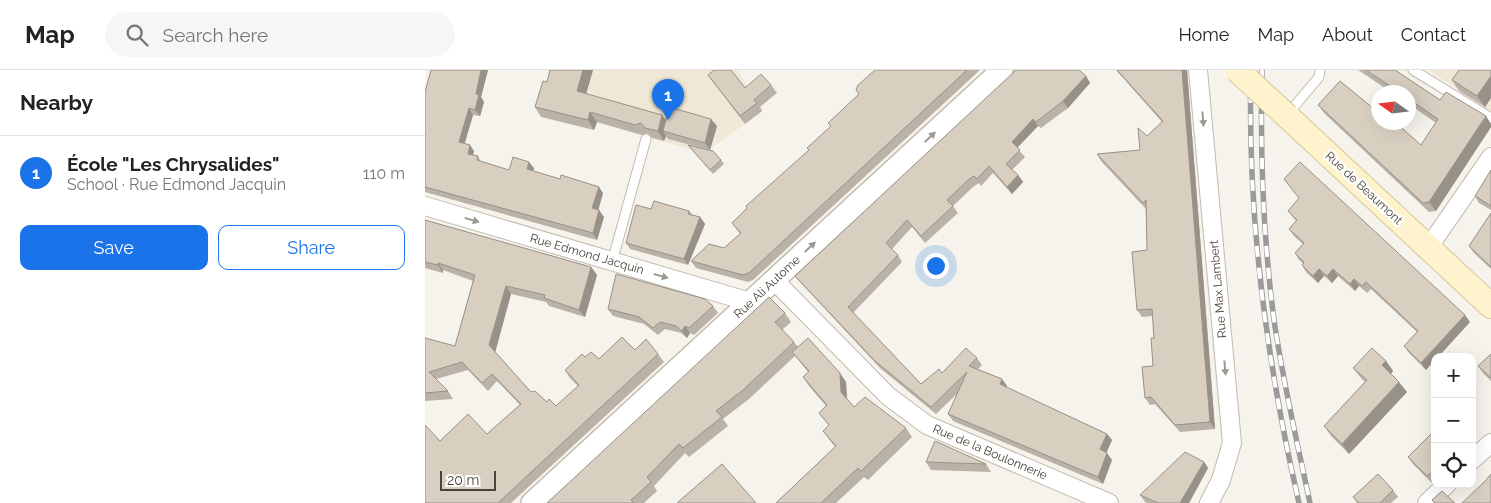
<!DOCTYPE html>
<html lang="en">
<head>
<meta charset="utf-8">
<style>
  :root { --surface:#fff; --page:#f6f6f6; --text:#222; --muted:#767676; --line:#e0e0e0; --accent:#1a73e8 }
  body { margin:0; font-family:Raleway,sans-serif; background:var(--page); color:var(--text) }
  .controls { position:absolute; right:15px; bottom:15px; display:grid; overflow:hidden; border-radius:10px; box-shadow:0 5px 20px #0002 }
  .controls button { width:45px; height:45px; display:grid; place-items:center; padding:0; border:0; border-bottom:1px solid var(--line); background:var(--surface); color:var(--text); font:25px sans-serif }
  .compass { position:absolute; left:946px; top:15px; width:45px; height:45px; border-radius:50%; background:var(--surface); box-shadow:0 5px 20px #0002; rotate:284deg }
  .scale { position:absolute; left:15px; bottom:12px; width:56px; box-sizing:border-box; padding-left:5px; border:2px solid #4b4439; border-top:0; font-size:14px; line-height:18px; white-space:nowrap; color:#4b4439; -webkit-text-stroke:4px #fff; paint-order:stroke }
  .you { position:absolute; left:510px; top:195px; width:18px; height:18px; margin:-12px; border:4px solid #fff; border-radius:50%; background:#1a73e8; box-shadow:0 0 0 8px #1a73e833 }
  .badge { display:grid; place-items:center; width:32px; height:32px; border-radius:50%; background:var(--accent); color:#fff; font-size:16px; font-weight:700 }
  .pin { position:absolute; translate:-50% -41px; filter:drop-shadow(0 1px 2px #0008) }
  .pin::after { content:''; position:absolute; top:26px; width:18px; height:15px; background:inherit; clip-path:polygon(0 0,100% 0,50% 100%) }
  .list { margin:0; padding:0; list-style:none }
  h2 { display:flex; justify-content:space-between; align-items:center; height:65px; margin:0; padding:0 20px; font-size:21px }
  h2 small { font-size:16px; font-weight:400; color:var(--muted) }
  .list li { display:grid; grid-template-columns:32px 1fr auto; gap:15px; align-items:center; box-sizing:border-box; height:75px; padding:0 20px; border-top:1px solid var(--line) }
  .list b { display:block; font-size:19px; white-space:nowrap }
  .list p { margin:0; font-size:16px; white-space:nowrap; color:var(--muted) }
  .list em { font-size:16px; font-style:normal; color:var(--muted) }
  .actions { display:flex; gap:10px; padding:15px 20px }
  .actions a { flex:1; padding:11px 0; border:1px solid var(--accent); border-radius:10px; text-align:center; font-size:18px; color:var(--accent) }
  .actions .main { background:var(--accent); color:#fff }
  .icon { flex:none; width:28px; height:28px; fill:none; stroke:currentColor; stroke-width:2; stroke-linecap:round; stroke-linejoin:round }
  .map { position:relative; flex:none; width:1066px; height:433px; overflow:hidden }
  header { display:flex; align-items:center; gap:30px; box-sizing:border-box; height:70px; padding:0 25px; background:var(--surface); border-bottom:1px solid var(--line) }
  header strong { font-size:24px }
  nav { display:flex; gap:28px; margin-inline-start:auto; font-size:18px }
  .search { width:350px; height:45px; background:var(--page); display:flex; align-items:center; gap:12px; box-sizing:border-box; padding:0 18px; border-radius:28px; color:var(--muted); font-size:19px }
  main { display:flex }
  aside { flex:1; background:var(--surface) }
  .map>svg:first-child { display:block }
  .education { fill:#efe8d6 }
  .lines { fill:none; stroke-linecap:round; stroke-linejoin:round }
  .service-casing { stroke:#c2bbae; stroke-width:11 }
  .minor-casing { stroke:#c2bbae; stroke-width:20 }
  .tertiary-casing { stroke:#c2bbae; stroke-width:24 }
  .secondary-casing { stroke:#d6c79b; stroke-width:26 }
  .service { stroke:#fff; stroke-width:9 }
  .minor { stroke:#fff; stroke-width:18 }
  .tertiary { stroke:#fff; stroke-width:21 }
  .secondary { stroke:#fff3cd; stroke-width:24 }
  .rail-casing { stroke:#9a9a9a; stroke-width:5.5 }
  .rail { stroke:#fff; stroke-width:4; stroke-dasharray:11; stroke-linecap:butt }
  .secondary-bridge-casing { stroke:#d6c79b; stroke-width:26; stroke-linecap:butt }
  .secondary-bridge { stroke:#fff3cd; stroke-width:24 }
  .wall { fill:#bab2a6 }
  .shaded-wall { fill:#979187 }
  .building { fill:#d8cfc1; stroke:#979187 }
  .oneway { fill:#9c9892 }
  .labels { text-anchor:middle; stroke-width:4.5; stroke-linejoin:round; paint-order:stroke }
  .street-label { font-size:12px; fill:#4b4439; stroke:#fff }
</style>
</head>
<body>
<header>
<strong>Map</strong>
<div class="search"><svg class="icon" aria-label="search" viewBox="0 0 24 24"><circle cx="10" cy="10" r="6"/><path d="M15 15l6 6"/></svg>Search here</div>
<nav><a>Home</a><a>Map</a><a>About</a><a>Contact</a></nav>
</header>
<main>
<aside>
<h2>Nearby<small></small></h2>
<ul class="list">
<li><span class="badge">1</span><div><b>École &quot;Les Chrysalides&quot;</b><p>School · Rue Edmond Jacquin</p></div><em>110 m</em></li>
</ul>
<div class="actions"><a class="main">Save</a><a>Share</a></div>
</aside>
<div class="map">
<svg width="1066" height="433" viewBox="0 0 1066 433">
  <rect width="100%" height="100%" fill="#f6f3ec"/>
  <!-- education -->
  <g class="education">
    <polygon points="131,0 312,0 338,41 279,83 124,39"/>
    <polygon points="1003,0 1066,0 1066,41"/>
  </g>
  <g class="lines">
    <defs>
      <g id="service">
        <polyline points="988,0 1066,48"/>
        <polyline points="862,45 894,7 895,0"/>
        <polyline points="187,192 221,69"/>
      </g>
      <g id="minor">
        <polyline points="773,0 807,373 796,410 784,433"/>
        <polyline points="0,136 325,232"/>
        <polyline points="1003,178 1066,87"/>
        <polyline points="349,210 463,326 502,355 684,433"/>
        <polyline points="1047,390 1066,373"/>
        <polyline points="1002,433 1022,414"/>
      </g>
      <polyline id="tertiary" points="107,433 577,0"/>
      <polyline id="secondary" points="862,46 1066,236"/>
    </defs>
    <!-- service casing -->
    <use href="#service" class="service-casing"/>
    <!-- minor casing -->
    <use href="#minor" class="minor-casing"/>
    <!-- tertiary casing -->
    <use href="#tertiary" class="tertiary-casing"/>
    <!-- secondary casing -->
    <use href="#secondary" class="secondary-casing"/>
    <!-- service -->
    <use href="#service" class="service"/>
    <!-- minor -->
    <use href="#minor" class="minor"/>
    <!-- tertiary -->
    <use href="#tertiary" class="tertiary"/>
    <!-- secondary -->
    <use href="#secondary" class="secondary"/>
    <defs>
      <g id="rail">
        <path d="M 826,0 C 822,147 841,290 874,433"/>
        <path d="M 837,0 C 835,84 838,167 849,250 C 858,312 872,372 885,433"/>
      </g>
    </defs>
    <!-- rail casing -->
    <use href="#rail" class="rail-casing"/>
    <!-- rail -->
    <use href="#rail" class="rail"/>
    <defs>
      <polyline id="secondary-bridge" points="812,0 862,46"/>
    </defs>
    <!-- secondary-bridge casing -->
    <use href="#secondary-bridge" class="secondary-bridge-casing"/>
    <!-- secondary-bridge -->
    <use href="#secondary-bridge" class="secondary-bridge"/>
  </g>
  <!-- wall -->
  <g class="wall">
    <polygon points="6,0 63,0 56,27 59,32 55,46 48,45 40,73 49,81 48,85 53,86 56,92 84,100 109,98 108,101 178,123 173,140 179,147 172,170 0,122 0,22"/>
    <polygon points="125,0 168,0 161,24 241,50 292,56 285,80 243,69 241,66 239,71 227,68 223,63 217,65 172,52 169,60 116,47 110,37 122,12"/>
    <polygon points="450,0 555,0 328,210 323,212 271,198 266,191 299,178 315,164 307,153 384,81 382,78 406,56 434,24 431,20"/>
    <polygon points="691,0 762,0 790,359 755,362 730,334 725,335 720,328 728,296 729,268 728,246 717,247 712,240 722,180 721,139 676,91 672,84 715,80 722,66 737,52"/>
    <polygon points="933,0 972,0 971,1 1015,30 1066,54 1066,57 1011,141 1004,142 900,44 893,35 954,52 996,75 1011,53 984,34 984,22 966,22"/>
    <polygon points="1066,0 1066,28 1060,37 1034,21 1027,10"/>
    <polygon points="283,5 320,18 346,15 352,23 335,37 337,41 320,54"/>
    <polygon points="661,6 665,13 643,38 616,58 613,56 592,78 600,87 587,100 593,105 598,112 587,124 568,103 556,116 554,113 548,117 528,136 533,143 500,173 487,157 467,179 473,185 477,192 428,243 496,314 517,303 552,288 557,295 553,299 577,309 582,316 581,317 682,364 687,370 681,383 687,390 678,414 528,351 523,344 533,323 511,344 455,298 375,212 370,206"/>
    <polygon points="263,75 296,90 299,94 288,104"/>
    <polygon points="1066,100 1066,140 1054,133 1050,126"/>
    <polygon points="264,141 268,145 275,147 280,154 263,195 205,179 201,173"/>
    <polygon points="863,141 1045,252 1013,287 1010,287 1001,300 984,283 979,276 992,262 946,219 942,223 934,216 930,221 913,206 907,213 899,206 893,213 881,202 877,195 878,193 874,190 870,183 878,174 869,166 864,159 871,151"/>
    <polygon points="1066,143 1066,199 1049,183 1044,176"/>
    <polygon points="0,150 166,197 172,205 160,247 124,236 121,232 86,224 70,282 106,322 122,332 131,336 153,316 145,308 140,300 160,287 174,289 210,280 233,284 239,292 86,433 0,433 15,371 62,364 95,335 72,311 63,321 43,300 11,309 23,321 28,329 0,331 0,268 30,276 48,211 18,200 18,203 0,198"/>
    <polygon points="288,236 293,243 269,265 265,263 262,268 256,263 240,259 233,265 219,254 188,246 183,239"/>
    <polygon points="360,243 366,252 357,260 369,272 373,277 421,312 422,329 429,337 481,358 487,367 443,410 439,407 411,433 351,433 410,377 398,361 404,355 394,343 401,336 384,316 378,307 383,302 370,286 324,329 298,349 303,356 264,387 260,383 229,416 232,421 219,433 122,433"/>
    <polygon points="1066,284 1066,311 1058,303 1053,296"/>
    <polygon points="961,291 968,301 966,304 982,322 924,384 907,367 899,356 940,312 936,308 928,298"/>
    <polygon points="1010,366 1010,411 1007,413 988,394 983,387"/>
    <polygon points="501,392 561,394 566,402 506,400"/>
    <polygon points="779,392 783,398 764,433 722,433 720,432 715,425"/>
    <polygon points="968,420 973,427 966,433 932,433 928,427"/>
  </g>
  <!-- shaded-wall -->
  <g class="shaded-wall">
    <polygon points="56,0 63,0 56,27 59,32 55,46 50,40 51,24"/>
    <polygon points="158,0 168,0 159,31 152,21"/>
    <polygon points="757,0 762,0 790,359 785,352"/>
    <polygon points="661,6 665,13 643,38 638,31"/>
    <polygon points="1066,6 1066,28 1060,37 1052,26"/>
    <polygon points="44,38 48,45 38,78 34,72"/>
    <polygon points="165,42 172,52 169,60 163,50"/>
    <polygon points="237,45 244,55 238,61 241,66 239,71 233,61"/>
    <polygon points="1061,46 1066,54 1066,57 1011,141 1004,132"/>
    <polygon points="286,49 292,56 285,80 280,73"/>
    <polygon points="608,49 613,56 591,79 587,72"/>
    <polygon points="45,75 49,81 47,90 43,84"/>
    <polygon points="104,92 109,98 107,106 102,99"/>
    <polygon points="593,105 598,112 587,124 582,117"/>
    <polygon points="174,117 178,123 172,145 167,138"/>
    <polygon points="174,140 179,147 172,170 168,163"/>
    <polygon points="275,147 280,154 263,195 259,189"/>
    <polygon points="13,193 18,200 18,203 13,195"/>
    <polygon points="166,197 172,205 160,247 154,240"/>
    <polygon points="894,199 899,206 893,213 888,206"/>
    <polygon points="908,199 913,206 907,213 902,206"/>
    <polygon points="929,209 934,216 930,221 925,214"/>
    <polygon points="81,216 86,224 70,283 64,275"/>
    <polygon points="1040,245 1045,252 1013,287 1010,287 1010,290 1001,300 996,293"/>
    <polygon points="260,256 265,263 262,268 257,261"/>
    <polygon points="961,291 968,301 964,306 957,295"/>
    <polygon points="415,303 421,312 422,331 416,322"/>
    <polygon points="577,309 582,316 580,321 575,314"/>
    <polygon points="974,312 982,322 924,384 917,374"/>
    <polygon points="682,364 687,370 680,386 675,379"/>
    <polygon points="682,383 687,390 678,414 673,407"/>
    <polygon points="779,392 783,398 764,433 755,433"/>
  </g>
  <!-- building -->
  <g class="building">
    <polygon points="6,0 56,0 51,24 54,25 50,40 44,38 34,72 45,75 43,84 53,86 52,90 84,100 88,87 104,92 102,99 135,109 136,105 174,117 167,138 174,140 168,163 0,117 0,22"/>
    <polygon points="125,0 158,0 152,21 237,45 233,61 220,58 216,53 210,55 165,42 163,50 110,37 118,11 122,12"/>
    <polygon points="289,0 306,0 320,18 336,4 346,15 329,30 332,33 315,46 283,5"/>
    <polygon points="450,0 542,0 324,203 318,205 266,191 284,174 299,178 316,163 307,153 322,138 321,136 384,80 382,78 406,56 403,53 434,24 431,20 433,15"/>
    <polygon points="591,0 654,0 661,6 638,31 611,52 608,49 587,72 595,80 581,94 593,105 582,117 564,96 552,109 549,106 543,110 522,130 528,136 496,166 482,150 461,173 473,185 423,237 496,314 514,299 517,303 541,278 552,288 544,296 577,309 575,314 682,364 675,379 682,383 673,407 523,344 542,302 506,337 450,291 370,206"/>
    <polygon points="692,0 757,0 785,352 750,355 726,327 720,328 717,297 728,296 726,268 729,268 727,239 712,240 707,182 722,180 721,130 718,133 672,84 715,80 713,58 722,66 738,51"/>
    <polygon points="941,0 970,0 1015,30 1021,22 1061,46 1004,132 998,133 893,35 915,11 954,43 954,52 970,52 996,75 1013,49 984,29 984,22 974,22"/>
    <polygon points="1034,0 1066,0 1066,6 1052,26 1027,10"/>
    <polygon points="244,37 286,49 280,73 238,61"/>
    <polygon points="263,75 288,81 296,90 285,100"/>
    <polygon points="875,92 1040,245 996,293 979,276 993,261 941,212 937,216 929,209 925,214 908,199 902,206 894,199 888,206 877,195 879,192 870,183 879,173 864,159 872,150 863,141 874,128 859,109"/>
    <polygon points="1066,100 1066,136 1050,126"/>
    <polygon points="229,131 264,141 263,144 275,147 259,189 201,173 211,135 226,139"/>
    <polygon points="1066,143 1066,197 1044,176"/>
    <polygon points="0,150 166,197 154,240 119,228 120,225 81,216 64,275 106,322 110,321 122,332 124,329 131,336 154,315 140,300 157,284 160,287 166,282 174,289 197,267 210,280 221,269 233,284 73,433 0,433 0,355 15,371 43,344 62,364 96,334 67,304 57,313 37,292 4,302 23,321 0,323 0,268 30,276 50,205 13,193 13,195 0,192"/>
    <polygon points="191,204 280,229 288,236 264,258 260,256 257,261 251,256 235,252 228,258 214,247 183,239"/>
    <polygon points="344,227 360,243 350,252 369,272 318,320 291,341 297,347 258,378 254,374 222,407 226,412 206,430 209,433 122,433"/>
    <polygon points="383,268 415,303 416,322 429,337 440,327 481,358 436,401 433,398 396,433 351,433 411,376 398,361 404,355 394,343 402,335 378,307 384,301 367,282"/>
    <polygon points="947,278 961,291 957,295 974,312 917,374 899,356 942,310 928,298"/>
    <polygon points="1066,284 1066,308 1053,296"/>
    <polygon points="1007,363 1010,366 1010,400 1002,406 983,387"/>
    <polygon points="510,371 561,394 501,392"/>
    <polygon points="760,382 779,392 755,433 733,433 715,425"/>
    <polygon points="297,394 331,433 252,433"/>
    <polygon points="953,404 968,420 955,433 934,433 928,427"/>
    <polygon points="1066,404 1066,433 1037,433 1059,412"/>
    <polygon points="1017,421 1030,433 1010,433 1007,430"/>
  </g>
  <!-- one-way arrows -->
  <defs><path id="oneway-solid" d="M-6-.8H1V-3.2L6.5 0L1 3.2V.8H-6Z" transform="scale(1.25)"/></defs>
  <g class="oneway">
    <use href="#oneway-solid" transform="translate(778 49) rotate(85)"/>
    <use href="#oneway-solid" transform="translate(505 67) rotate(-43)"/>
    <use href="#oneway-solid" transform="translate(47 150) rotate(16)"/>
    <use href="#oneway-solid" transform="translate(385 177) rotate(-43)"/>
    <use href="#oneway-solid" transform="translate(236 206) rotate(16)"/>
    <use href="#oneway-solid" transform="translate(800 298) rotate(85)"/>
  </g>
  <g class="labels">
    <!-- street labels -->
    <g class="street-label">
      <text transform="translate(939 118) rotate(43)" y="4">Rue de Beaumont</text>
      <text transform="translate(162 184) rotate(16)" y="4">Rue Edmond Jacquin</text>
      <text transform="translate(342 217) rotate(-43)" y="4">Rue Ali Autome</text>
      <text transform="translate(793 219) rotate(-95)" y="4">Rue Max Lambert</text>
      <text transform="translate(565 382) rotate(23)" y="4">Rue de la Boulonnerie</text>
    </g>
  </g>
</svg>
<div class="controls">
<button>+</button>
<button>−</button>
<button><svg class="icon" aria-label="locate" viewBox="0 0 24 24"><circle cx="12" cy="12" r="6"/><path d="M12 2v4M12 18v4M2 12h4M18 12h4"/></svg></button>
</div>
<svg class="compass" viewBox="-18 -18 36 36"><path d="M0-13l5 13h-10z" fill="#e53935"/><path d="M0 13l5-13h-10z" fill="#767676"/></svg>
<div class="scale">20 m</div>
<div class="you"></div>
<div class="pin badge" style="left:243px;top:50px">1</div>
</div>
</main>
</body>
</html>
